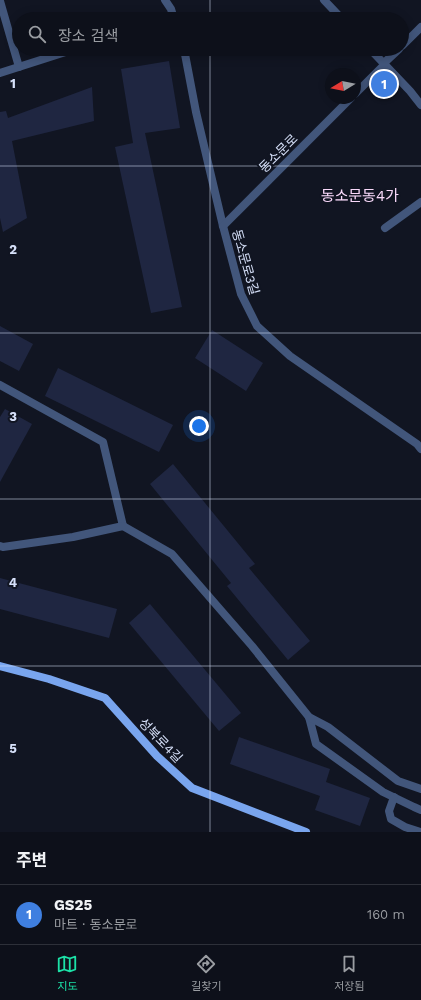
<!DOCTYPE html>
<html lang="ko">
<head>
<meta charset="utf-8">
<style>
  :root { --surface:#0d101a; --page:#161923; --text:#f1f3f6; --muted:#9a9da2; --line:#2d3039; --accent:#1ce1a7 }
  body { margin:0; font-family:"Work Sans","Noto Sans KR",sans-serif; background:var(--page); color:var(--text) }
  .compass { position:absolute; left:325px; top:68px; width:36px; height:36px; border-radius:50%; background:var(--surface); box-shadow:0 2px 10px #0003; rotate:260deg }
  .you { position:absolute; left:199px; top:426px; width:14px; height:14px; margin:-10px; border:3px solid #fff; border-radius:50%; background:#1a73e8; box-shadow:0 0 0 6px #1a73e833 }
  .badge { display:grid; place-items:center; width:26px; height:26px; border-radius:50%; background:var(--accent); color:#fff; font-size:13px; font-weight:700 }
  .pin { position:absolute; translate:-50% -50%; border:2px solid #fff; box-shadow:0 1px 4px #0006 }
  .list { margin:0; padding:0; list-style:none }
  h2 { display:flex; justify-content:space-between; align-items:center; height:52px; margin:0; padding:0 16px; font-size:17px }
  h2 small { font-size:13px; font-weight:400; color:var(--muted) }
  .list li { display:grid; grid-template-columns:26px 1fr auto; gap:12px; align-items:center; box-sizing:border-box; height:60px; padding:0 16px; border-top:1px solid var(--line) }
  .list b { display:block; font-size:15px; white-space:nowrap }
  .list p { margin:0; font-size:13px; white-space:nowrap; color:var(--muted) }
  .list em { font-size:13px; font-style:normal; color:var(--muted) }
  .icon { flex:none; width:22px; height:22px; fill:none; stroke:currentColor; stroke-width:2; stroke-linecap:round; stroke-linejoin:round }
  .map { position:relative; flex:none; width:421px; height:832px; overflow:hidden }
  .search { position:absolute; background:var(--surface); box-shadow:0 2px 10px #0003; left:12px; right:12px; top:12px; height:44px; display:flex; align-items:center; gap:10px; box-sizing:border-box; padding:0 14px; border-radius:22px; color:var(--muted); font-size:15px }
  .sheet { height:112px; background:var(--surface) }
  nav { display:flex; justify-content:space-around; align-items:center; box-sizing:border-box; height:56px; border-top:1px solid var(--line); background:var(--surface); font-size:11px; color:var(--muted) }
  nav a { display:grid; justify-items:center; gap:2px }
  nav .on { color:var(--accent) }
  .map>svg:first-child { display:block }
  .building { fill:#1f2641 }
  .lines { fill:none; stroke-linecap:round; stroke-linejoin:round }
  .lane { stroke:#42567b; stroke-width:8 }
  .street { stroke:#42567b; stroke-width:8 }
  .secondary { stroke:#79a5ee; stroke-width:8 }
  .grid { fill:none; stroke:#d7e1fa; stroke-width:1; stroke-opacity:0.55 }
  .labels { text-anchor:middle; stroke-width:4; stroke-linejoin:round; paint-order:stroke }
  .street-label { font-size:13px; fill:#d7e1fa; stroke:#111522 }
  .quarter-label { font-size:15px; fill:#f9d9fa; stroke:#111522 }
  .grid-label { font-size:13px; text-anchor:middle; font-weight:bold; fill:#d7e1fa; stroke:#111522; stroke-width:4; stroke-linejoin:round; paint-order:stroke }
</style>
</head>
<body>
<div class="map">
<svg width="421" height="832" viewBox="0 0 421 832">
  <rect width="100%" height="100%" fill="#111522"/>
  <!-- building -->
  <g class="building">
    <polygon points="169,61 180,128 145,133 182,307 151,313 115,147 133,143 121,69"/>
    <polygon points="92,87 94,121 12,141 27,218 3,232 0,218 0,112 6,111 8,118"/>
    <polygon points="0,326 33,344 19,371 0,361"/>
    <polygon points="212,330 263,363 246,391 195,358"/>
    <polygon points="58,368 173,425 159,452 45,396"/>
    <polygon points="5,409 32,424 0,482 0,417"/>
    <polygon points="173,464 255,564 249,568 310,641 288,660 227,586 231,583 150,484"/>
    <polygon points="0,578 117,609 109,638 0,609"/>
    <polygon points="150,604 241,713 219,731 129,623"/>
    <polygon points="239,737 330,769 326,782 370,798 360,826 315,810 320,796 230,764"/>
  </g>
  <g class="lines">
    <!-- lane -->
    <g class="lane">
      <polyline points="0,385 103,442 123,526"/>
      <polyline points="0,546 3,547 73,537 123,526 172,554 252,646 309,717 316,744 383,792 414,807 421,810"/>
      <polyline points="309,717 328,727 398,781 421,789"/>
      <polyline points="394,797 389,811 391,819 405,827 420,832"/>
    </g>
    <!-- street -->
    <g class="street">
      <polyline points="165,0 171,9 174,19"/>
      <polyline points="324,0 342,19"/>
      <polyline points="0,1 19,67"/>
      <polyline points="402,46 421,27"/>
      <polyline points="184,49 196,112 223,226 241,294 257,326 290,356 417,444 421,449"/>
      <polyline points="370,49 410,91 421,105"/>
      <polyline points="0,73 75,49"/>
      <polyline points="355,94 385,64 384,63 399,49"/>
      <polyline points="223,226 351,98"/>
      <polyline points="385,228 421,202"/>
    </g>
    <!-- secondary -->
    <polyline class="secondary" points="0,666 49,679 105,698 157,756 192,788 306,832"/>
  </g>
  <!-- grid -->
  <path class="grid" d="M 210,0 L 210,19M 210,49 L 210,832M 0,166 L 421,166M 0,333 L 421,333M 0,499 L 421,499M 0,666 L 421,666"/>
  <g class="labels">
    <!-- street labels -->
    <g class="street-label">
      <text transform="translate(278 153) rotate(-45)" y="5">동소문로</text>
      <text transform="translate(246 262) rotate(74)" y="5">동소문로3길</text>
      <text transform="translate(161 740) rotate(46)" y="5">성북로4길</text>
    </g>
    <!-- quarter labels -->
    <g class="quarter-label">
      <text x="360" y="201">동소문동4가</text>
    </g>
  </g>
  <g class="grid-label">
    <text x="13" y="88">1</text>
    <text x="13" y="254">2</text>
    <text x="13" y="421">3</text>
    <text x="13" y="587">4</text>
    <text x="13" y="753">5</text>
  </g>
</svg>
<svg class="compass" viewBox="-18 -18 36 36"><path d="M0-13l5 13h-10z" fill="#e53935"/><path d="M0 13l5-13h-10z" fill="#9a9da2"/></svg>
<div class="you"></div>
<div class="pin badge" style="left:384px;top:84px;background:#3f7fe0">1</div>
<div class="search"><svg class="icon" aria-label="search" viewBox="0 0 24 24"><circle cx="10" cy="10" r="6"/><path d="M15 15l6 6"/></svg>장소 검색</div>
</div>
<section class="sheet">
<h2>주변<small></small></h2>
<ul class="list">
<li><span class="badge" style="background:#3f7fe0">1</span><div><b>GS25</b><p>마트 · 동소문로</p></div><em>160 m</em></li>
</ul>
</section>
<nav>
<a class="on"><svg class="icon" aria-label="map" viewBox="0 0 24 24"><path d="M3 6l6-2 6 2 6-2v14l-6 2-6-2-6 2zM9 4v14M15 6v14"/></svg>지도</a>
<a><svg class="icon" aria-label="directions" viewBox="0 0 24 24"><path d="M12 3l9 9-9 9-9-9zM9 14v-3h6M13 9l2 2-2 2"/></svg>길찾기</a>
<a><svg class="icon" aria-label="saved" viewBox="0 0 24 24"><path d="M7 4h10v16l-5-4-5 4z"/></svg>저장됨</a>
</nav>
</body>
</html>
